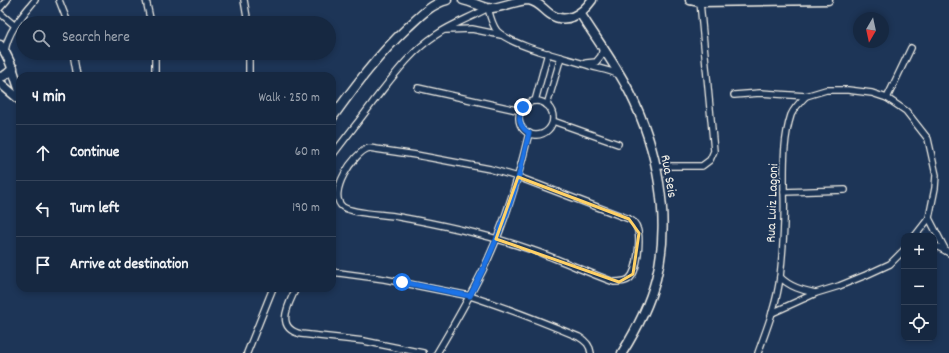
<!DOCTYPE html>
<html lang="en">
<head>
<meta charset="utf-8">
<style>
  :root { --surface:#162841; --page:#1f3048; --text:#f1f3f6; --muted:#9ea6b1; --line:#35445a }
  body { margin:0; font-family:Dekko,sans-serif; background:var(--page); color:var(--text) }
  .controls { position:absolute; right:12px; bottom:12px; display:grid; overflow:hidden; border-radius:8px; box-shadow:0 2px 6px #0003 }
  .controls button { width:36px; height:36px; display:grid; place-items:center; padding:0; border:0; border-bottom:1px solid var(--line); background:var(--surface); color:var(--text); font:20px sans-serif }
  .compass { position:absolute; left:853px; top:12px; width:36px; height:36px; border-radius:50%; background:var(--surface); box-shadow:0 2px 6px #0003; rotate:189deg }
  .stop { position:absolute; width:12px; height:12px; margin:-9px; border:3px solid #1a73e8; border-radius:50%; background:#fff }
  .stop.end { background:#1a73e8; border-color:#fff; box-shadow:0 1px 4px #0008 }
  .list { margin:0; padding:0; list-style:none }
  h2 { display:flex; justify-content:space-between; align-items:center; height:52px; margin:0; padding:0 16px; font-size:17px }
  h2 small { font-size:13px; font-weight:400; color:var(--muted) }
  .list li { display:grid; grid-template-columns:26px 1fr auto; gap:12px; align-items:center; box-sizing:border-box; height:56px; padding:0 16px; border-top:1px solid var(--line) }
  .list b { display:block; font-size:15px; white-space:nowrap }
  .list em { font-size:13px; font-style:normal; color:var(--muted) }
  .icon { flex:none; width:22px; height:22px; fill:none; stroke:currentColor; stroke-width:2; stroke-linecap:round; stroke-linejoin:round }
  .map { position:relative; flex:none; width:949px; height:353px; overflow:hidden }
  .search { position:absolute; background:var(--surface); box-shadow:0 2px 6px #0003; left:16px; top:16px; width:320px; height:44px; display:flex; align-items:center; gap:10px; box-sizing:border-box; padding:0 14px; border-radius:22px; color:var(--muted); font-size:15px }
  .panel { position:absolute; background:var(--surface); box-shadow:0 2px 6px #0003; left:16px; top:72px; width:320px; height:220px; border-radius:12px }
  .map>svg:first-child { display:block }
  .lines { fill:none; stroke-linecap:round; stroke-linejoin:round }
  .street-casing { stroke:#f4f1e8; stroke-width:8 }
  .secondary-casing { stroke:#f4f1e8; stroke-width:11 }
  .street { stroke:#1d3557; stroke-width:5.5 }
  .secondary { stroke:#1d3557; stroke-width:8 }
  .route { stroke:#1a73e8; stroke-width:5 }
  .marked { fill:none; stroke:#ffd166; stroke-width:3; stroke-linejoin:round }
  .labels { text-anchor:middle; stroke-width:3; stroke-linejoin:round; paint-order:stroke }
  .street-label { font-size:14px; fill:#f4f1e8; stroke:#1d3557 }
</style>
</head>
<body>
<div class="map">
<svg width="949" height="353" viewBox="0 0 949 353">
  <rect width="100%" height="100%" fill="#1d3557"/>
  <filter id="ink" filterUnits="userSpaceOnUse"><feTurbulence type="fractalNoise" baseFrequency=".025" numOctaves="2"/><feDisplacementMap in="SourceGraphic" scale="8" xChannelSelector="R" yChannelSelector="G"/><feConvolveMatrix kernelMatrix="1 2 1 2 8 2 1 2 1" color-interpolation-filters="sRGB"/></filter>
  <g filter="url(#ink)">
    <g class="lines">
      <defs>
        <g id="street">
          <polyline points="59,0 68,23"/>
          <polyline points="146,0 151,23"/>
          <polyline points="244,0 248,23"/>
          <polyline points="0,8 7,0"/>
          <polyline points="0,13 14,25"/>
          <polyline points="446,30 472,29 501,35"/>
          <path d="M 5,51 C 8,31 22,16 35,0"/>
          <polyline points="73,53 77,76"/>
          <polyline points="155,53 155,76"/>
          <polyline points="586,63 596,62 601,56 603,48"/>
          <polyline points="249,76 249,53"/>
          <polyline points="418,88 521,111"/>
          <polyline points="734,95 760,93 806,96 826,90 848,90 872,93 887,98 906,111 928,139 936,175 935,188 929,218 915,236"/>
          <polyline points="887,98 911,48"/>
          <polyline points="535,101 548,53"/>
          <circle cx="536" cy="118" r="17"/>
          <polyline points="547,105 561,57"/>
          <polyline points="553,121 618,144"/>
          <path d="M 369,148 L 416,155 L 490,169 L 518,177 L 629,219 C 633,221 636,224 637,228 C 641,238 638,272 629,279 C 625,282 619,282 614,282 C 586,272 559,259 532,250 C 489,235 444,225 399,217 C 386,214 354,214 343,207 C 326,195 354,152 369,148 Z"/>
          <path d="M 332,156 C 345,138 360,120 373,102 C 392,78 410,52 436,35 C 452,24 470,18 488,8 C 490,16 492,25 497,31 C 513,47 567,58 590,66 C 600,69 610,70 619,75"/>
          <polyline points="656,166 702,166 710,160 714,151 700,2"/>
          <polyline points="784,192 845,190"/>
          <polyline points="929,218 946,251 949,253"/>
          <polyline points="934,247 938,247 946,251"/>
          <path d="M 332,272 L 384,279 L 470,296 C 507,308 543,322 579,337 C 586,341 590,345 591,353"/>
          <path d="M 780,277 C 790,287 802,290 815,293"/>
          <path d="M 296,288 C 289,304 274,328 301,334 L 364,341 L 423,353"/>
          <polyline points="772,313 816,293 839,286 866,275 890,264 904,250"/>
          <polyline points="247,353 273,288"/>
          <path d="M 437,353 C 453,326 469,298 483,270 C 504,227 518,180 529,133"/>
          <path d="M 758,353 C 767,328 777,303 780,277 C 783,250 785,218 784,191 C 784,166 783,140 791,115 C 794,108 801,101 806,96"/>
        </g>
        <g id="secondary">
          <path d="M 463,0 C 472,2 479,6 487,8 C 496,10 516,0 529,0 C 539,2 543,9 550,14 C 566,25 582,14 592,0"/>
          <polyline points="690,0 700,2 828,0"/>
          <path d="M 580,13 C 597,40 616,65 630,93 C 657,147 672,219 656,279 C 649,306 637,329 622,353"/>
          <path d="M 0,45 C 11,59 14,75 20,91"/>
          <path d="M 0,77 C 6,76 10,72 13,68"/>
          <polyline points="0,83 20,100"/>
          <path d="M 332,118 C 355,86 378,55 407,28 C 419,17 431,4 447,0"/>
        </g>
      </defs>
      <!-- street casing -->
      <use href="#street" class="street-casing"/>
      <!-- secondary casing -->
      <use href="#secondary" class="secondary-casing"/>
      <!-- street -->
      <use href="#street" class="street"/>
      <!-- secondary -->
      <use href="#secondary" class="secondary"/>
    </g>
  </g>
  <g class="lines" filter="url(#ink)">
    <!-- route -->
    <path class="route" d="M 402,282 L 470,296 C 489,259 506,219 518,179 C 522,164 525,148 529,133 C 519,127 517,117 523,107"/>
  </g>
  <!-- marked area -->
  <path class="marked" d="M 518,177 L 629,219 L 639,233 L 633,274 L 619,282 L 496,239 Z"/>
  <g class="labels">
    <!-- street labels -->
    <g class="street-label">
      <text transform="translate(670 176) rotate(80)" y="5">Rua Seis</text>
      <text transform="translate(771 203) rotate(-88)" y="5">Rua Luiz Lagoni</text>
    </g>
  </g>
</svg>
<div class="controls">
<button>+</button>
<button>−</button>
<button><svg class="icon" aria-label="locate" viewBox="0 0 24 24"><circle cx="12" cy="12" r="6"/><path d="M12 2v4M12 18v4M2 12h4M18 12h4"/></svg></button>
</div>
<svg class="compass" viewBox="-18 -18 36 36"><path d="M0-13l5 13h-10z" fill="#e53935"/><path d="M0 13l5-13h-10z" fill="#9ea6b1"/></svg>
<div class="stop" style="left:402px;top:282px"></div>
<div class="stop end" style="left:523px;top:107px"></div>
<div class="search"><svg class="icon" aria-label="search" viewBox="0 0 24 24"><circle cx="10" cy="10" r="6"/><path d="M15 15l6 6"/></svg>Search here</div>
<section class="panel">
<h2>4 min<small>Walk · 250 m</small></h2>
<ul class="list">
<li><svg class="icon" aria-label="ahead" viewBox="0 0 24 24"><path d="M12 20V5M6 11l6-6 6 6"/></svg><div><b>Continue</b></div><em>60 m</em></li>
<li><svg class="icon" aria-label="left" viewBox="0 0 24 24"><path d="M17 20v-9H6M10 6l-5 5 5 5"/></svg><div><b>Turn left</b></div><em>190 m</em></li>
<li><svg class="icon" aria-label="arrive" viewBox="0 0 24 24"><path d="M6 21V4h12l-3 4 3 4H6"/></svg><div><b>Arrive at destination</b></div></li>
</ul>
</section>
</div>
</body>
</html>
